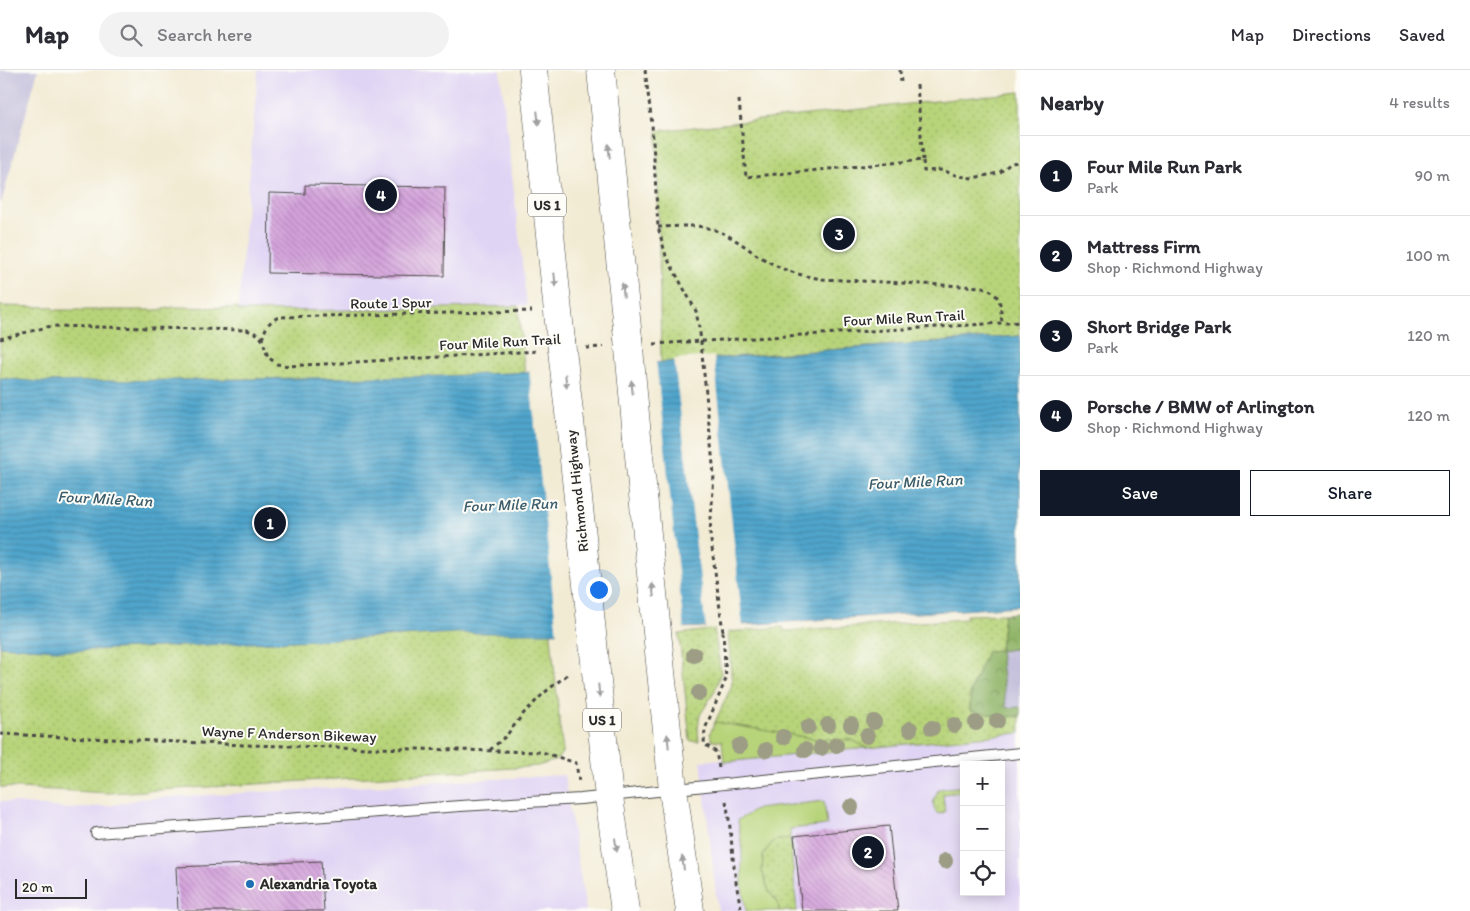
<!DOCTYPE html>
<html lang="en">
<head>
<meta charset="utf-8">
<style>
  :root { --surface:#fff; --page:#f2f2f3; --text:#2b2b33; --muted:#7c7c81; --line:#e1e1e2; --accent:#111827 }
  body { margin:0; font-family:Itim,sans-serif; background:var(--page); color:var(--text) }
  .controls { position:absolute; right:15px; bottom:15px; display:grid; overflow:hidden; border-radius:0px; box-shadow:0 2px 12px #0003 }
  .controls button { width:45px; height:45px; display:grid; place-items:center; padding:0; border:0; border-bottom:1px solid var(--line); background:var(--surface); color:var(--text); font:25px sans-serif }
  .scale { position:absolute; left:15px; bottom:12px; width:72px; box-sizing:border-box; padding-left:5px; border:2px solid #2b2b2b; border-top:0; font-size:14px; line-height:18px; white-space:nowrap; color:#2b2b2b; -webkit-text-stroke:4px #fdfcf7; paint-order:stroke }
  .you { position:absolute; left:598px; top:519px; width:18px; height:18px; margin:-12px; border:4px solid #fff; border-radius:50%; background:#1a73e8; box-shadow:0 0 0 8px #1a73e833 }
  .badge { display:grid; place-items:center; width:32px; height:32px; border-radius:50%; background:var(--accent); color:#fff; font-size:16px; font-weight:700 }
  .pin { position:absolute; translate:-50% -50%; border:2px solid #fff; box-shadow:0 1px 5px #0006 }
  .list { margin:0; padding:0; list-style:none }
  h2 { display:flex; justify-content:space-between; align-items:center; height:65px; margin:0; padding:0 20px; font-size:21px }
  h2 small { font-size:16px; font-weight:400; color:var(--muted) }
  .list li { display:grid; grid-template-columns:32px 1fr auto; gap:15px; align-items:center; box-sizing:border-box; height:80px; padding:0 20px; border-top:1px solid var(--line) }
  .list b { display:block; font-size:19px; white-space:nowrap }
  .list p { margin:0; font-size:16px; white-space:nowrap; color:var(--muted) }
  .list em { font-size:16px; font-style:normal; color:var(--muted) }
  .actions { display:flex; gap:10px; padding:15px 20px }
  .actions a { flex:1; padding:11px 0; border:1px solid var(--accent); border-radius:0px; text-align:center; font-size:18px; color:var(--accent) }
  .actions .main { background:var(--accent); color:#fff }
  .icon { flex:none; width:28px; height:28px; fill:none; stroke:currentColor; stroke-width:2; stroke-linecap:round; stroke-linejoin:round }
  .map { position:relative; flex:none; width:1020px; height:841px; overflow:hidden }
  header { display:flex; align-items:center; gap:30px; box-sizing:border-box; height:70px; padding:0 25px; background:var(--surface); border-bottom:1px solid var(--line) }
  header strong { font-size:24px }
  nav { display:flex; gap:28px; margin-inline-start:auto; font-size:18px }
  .search { width:350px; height:45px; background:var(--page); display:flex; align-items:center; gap:12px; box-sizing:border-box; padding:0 18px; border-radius:28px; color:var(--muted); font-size:19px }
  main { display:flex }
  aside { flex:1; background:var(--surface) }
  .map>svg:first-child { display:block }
  .built { fill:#e0d4f4; fill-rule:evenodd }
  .industrial { fill:#c4c0db }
  .grass { fill:url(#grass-dots); stroke:#728052 }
  .forest { fill:url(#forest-crowns); stroke:#5e704a }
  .garden { fill:#b8d47a; stroke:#728052 }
  .water { fill:url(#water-rules); stroke:#3e687c }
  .pier { fill:#f2ebd4 }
  .building { fill:url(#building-back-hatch) }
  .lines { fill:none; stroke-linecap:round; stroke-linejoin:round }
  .service-casing { stroke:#494844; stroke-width:12 }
  .trunk-casing { stroke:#494844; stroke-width:29 }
  .path { stroke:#494844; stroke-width:3; stroke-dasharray:4 4; stroke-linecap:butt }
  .service { stroke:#fff; stroke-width:10 }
  .trunk { stroke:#fff; stroke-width:28 }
  .trunk-bridge-casing { stroke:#494844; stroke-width:29; stroke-linecap:butt }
  .path-bridge { stroke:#494844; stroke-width:3; stroke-dasharray:4 4; stroke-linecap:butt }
  .trunk-bridge { stroke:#fff; stroke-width:28 }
  .tree { fill:#9c9d84 }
  .oneway { fill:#a0a0a0 }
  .poi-dot { fill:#1f6fb2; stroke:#fdfcf7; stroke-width:2 }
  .labels { text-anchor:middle; stroke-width:4; stroke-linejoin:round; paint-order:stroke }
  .shield { fill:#fdfcf7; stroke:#6a6a68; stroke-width:1 }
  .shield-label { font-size:14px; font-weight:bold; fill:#2b2b2b }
  .street-label { font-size:15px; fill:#2b2b2b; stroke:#fdfcf7 }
  .poi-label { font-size:15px; font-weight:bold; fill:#2b2b2b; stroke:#fdfcf7; text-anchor:start }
  .water-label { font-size:16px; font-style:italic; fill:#3a5c6b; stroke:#fdfcf7 }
</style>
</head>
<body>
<header>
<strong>Map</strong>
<div class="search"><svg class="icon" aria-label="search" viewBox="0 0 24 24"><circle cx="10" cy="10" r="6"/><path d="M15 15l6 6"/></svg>Search here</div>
<nav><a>Map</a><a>Directions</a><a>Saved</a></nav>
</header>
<main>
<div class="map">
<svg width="1020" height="841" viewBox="0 0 1020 841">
  <defs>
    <pattern id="grass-dots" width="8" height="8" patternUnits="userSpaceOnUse" patternTransform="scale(1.25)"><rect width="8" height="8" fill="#b8d47a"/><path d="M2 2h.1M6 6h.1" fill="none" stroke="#9eb66a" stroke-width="1.8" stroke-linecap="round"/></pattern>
    <pattern id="forest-crowns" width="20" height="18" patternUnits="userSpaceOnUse" patternTransform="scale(1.25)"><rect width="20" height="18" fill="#92b66a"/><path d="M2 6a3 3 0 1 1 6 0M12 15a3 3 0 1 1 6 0" fill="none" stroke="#779457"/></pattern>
    <pattern id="water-rules" width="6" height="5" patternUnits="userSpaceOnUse" patternTransform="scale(1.25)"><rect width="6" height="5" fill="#50a5cc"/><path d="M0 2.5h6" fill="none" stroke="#4387a6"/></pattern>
    <pattern id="building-back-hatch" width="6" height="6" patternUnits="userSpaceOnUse" patternTransform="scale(1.25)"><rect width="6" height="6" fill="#d4a2dc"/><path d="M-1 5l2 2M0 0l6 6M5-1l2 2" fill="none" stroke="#ac84b3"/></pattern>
  </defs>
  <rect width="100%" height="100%" fill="#fdfcf7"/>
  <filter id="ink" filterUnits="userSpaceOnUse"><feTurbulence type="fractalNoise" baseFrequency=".02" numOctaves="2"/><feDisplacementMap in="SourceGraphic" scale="10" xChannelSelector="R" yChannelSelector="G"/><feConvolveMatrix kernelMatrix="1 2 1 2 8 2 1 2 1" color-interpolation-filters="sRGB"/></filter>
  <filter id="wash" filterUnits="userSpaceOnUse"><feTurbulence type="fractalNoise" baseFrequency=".0096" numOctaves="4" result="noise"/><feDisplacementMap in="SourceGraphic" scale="20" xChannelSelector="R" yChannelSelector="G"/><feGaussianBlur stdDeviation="1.12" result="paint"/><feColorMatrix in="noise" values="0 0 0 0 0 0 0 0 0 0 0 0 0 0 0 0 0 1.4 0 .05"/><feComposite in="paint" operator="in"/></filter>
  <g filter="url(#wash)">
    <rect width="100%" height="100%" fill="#f2ebd4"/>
    <!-- built -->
    <g class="built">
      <polygon points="258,0 500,0 527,235 367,240 238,241"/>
      <path d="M 1020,662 L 1020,841 L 718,841 L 701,691 ZM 964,695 L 1001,695 L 1001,822 L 964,822 Z"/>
      <polygon points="564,705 586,841 0,841 0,731 70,739 113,735 138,729"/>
    </g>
    <!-- industrial -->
    <g class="industrial">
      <polygon points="0,0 38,0 0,137"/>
      <polygon points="1020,578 1020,637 1006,638 1000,580"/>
    </g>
    <!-- grass -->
    <g class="grass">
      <polygon points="1020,22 1020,266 661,292 657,61"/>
      <polygon points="0,236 51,237 55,240 157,240 174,237 238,238 238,241 367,240 518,236 561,666 563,681 557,690 538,696 514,698 127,722 109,723 0,717"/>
      <polygon points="1004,544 1000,580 970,640 1006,647 1020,646 1020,663 867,678 852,670 815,669 715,652 732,615 728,562 783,557 784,561 966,549 966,545"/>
      <polygon points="714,559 721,603 714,623 700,645 698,658 699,671 690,671 679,564"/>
      <path d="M 964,716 L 964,722 L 943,724 L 945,742 L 938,744 C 930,737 934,727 939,719 Z"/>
      <polygon points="790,768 797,841 779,841 778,832 769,822 762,801 763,785 773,771"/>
    </g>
    <!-- forest -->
    <polygon class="forest" points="1020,543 1020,578 1000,581 1006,638 1020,637 1020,646 1006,647 970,641 970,622 987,581 1000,580 1004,544"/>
    <!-- garden -->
    <g class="garden">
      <polygon points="715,652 815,669 852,670 867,678 724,692 722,671 712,671 710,663"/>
      <polygon points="824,731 827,755 790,759 790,768 773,771 763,785 762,801 769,822 778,832 779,841 746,841 742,816 742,778 738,750 757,739"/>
    </g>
    <!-- water -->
    <polygon class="water" points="1020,266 1020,536 712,557 627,559 550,563 455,563 383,567 70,581 0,576 0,308 40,312 442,306 530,302"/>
    <!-- pier -->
    <g class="pier">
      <polygon points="714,286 743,557 706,560 674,289"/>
      <polygon points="656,290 684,560 557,565 529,299"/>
    </g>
    <g id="blocks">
      <!-- building -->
      <g class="building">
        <polygon points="305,115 445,117 444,206 268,203 269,123 305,124"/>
        <polygon points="889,756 898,841 802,841 794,766"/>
        <polygon points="321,791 324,841 178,841 176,797"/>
      </g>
    </g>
  </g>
  <g filter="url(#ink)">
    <use href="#blocks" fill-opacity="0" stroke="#494844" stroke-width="1"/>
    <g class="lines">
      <defs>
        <polyline id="service" points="96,763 460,736 581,729 1020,683"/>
        <g id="trunk">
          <polyline points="533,0 561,271"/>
          <polyline points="601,0 628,268"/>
          <polyline points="570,351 609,727 625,841"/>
          <polyline points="637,366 673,719 690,841"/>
        </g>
      </defs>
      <!-- service casing -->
      <use href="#service" class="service-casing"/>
      <!-- trunk casing -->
      <use href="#trunk" class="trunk-casing"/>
      <!-- path -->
      <g class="path">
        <polyline points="645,0 652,54 658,157 666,186 696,241 700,263"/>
        <polyline points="900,0 901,13"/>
        <polyline points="917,15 923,90"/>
        <polyline points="739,30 746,107 923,90 924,101 942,100 958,106 973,108 999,103 1011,93 1020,92"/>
        <path d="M 658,157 C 674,157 692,154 708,158 C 732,163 749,182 771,193 C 787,202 804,206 822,209 L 983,217 C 1003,225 1000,235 1002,253"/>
        <polyline points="0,269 51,256 247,260 257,264 262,269 268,287 277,294 289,296 538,281"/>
        <path d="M 262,269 C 266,257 268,251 280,247 L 532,241"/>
        <polyline points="654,274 1020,252"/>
        <polyline points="586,278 603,277"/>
        <polyline points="0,664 245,675 542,682 576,693 579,712"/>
        <polyline points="490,680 506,666 524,643 544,623 568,604"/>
        <polyline points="719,698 716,682 704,674 705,659 726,609 723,562"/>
        <path d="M 726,731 C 733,767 732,805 742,841"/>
      </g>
      <!-- service -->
      <use href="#service" class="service"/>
      <!-- trunk -->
      <use href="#trunk" class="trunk"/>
      <defs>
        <g id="trunk-bridge">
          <polyline points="628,268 637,366"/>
          <polyline points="561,271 570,351"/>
        </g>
      </defs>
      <!-- trunk-bridge casing -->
      <use href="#trunk-bridge" class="trunk-bridge-casing"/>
      <!-- path-bridge -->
      <polyline class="path-bridge" points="700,263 714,405 710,463 723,562"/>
      <!-- trunk-bridge -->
      <use href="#trunk-bridge" class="trunk-bridge"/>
    </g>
    <!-- trees -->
    <g class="tree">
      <circle cx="694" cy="585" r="8"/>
      <circle cx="699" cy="623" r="8"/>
      <circle cx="997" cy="651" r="8"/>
      <circle cx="874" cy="652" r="8"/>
      <circle cx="976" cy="653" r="8"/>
      <circle cx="828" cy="655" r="8"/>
      <circle cx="851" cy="655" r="8"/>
      <circle cx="954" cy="655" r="8"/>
      <circle cx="808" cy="657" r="8"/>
      <circle cx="932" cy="658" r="8"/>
      <circle cx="910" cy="659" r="8"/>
      <circle cx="867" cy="666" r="8"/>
      <circle cx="783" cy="667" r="8"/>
      <circle cx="836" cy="675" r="8"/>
      <circle cx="739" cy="676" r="8"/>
      <circle cx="821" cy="678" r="8"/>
      <circle cx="766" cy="680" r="8"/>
      <circle cx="805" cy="680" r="8"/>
      <circle cx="851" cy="737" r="8"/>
      <circle cx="945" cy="791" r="8"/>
    </g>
    <!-- one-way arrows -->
    <defs><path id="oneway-solid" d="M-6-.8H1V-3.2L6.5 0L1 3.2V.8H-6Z" transform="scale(1.25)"/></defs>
    <g class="oneway">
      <use href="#oneway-solid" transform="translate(538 48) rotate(84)"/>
      <use href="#oneway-solid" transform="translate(609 81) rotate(-96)"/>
      <use href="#oneway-solid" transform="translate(555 210) rotate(84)"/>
      <use href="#oneway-solid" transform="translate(623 220) rotate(-96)"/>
      <use href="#oneway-solid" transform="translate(566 311) rotate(84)"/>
      <use href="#oneway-solid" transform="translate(632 317) rotate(-96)"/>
      <use href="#oneway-solid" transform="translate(653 520) rotate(-96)"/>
      <use href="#oneway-solid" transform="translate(599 621) rotate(84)"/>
      <use href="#oneway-solid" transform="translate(668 671) rotate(-96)"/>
      <use href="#oneway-solid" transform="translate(616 775) rotate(82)"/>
      <use href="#oneway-solid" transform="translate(683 793) rotate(-98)"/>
    </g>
  </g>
  <!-- markers -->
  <circle class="poi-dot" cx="250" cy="814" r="5"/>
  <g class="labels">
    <!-- shield labels -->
    <g class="shield">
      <rect x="528" y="123.5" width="38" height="23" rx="4"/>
      <rect x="583" y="638.5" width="38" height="23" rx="4"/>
    </g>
    <g class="shield-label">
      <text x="547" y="140">US 1</text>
      <text x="602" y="655">US 1</text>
    </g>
    <!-- street labels -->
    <g class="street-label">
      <text transform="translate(391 233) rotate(-1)" y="5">Route 1 Spur</text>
      <text transform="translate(904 248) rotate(-3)" y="5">Four Mile Run Trail</text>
      <text transform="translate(500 272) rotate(-3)" y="5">Four Mile Run Trail</text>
      <text transform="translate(577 421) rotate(-96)" y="5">Richmond Highway</text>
      <text transform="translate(289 664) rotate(2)" y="5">Wayne F Anderson Bikeway</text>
    </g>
    <!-- poi labels -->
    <g class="poi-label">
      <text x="260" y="819">Alexandria Toyota</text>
    </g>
    <!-- water labels -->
    <g class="water-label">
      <text transform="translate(915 411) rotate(-3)" y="6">Four Mile Run</text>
      <text transform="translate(105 428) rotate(3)" y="6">Four Mile Run</text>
      <text transform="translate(510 434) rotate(-2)" y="6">Four Mile Run</text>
    </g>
  </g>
</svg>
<div class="controls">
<button>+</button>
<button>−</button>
<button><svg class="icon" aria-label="locate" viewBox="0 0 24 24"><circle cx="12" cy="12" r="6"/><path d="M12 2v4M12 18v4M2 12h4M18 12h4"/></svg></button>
</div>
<div class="scale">20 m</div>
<div class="you"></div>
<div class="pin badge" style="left:270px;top:453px">1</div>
<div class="pin badge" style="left:868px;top:782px">2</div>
<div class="pin badge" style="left:839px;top:164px">3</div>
<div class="pin badge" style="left:381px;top:125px">4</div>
</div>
<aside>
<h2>Nearby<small>4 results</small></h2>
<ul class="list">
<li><span class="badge">1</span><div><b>Four Mile Run Park</b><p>Park</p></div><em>90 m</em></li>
<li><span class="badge">2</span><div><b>Mattress Firm</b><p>Shop · Richmond Highway</p></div><em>100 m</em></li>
<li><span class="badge">3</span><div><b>Short Bridge Park</b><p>Park</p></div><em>120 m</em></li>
<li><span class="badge">4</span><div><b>Porsche / BMW of Arlington</b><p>Shop · Richmond Highway</p></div><em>120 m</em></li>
</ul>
<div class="actions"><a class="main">Save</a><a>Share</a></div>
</aside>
</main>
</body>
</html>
